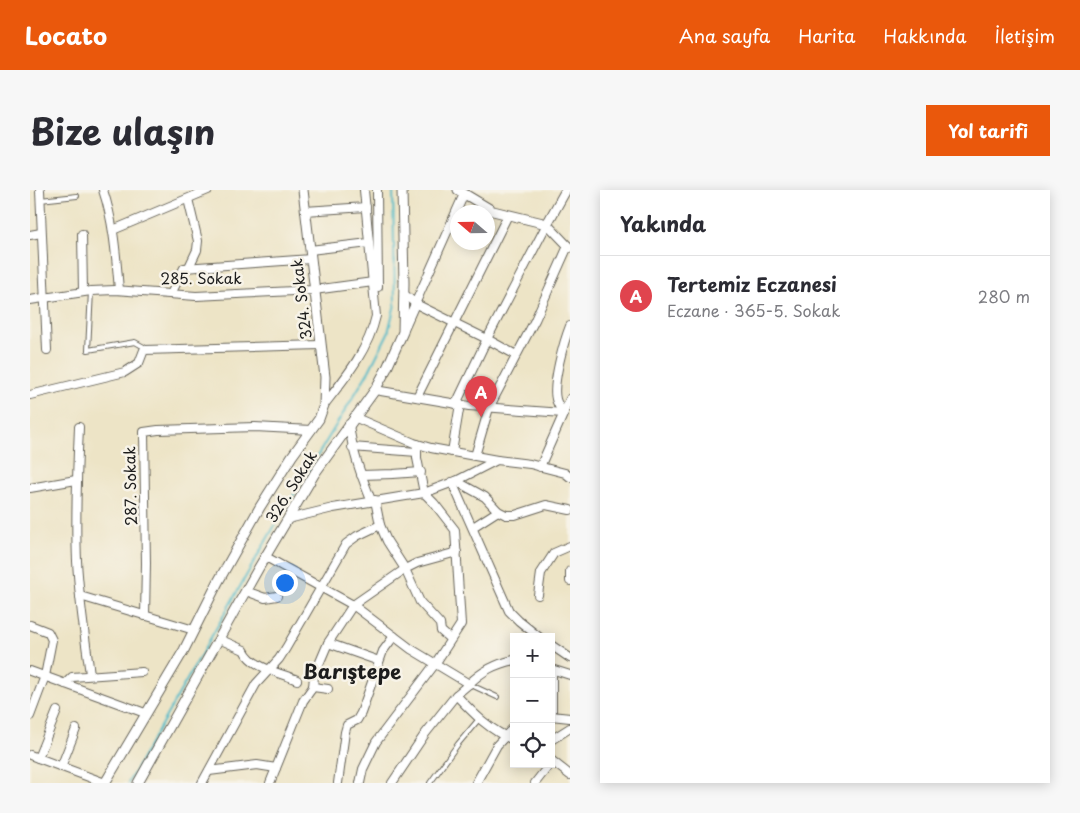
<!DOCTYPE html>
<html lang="tr">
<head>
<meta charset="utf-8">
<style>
  :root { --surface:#fff; --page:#f7f7f7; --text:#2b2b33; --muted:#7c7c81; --line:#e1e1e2; --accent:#ea580c }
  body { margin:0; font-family:"Playpen Sans",sans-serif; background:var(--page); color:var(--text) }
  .controls { position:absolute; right:15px; bottom:15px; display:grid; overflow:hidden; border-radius:0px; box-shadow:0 2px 12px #0003 }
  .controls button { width:45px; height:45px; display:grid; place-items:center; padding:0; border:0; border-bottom:1px solid var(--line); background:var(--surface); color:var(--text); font:25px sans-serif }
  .compass { position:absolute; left:420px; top:15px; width:45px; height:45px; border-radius:50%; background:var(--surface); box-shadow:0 2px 12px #0003; rotate:290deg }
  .you { position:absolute; left:254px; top:392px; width:18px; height:18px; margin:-12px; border:4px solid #fff; border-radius:50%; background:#1a73e8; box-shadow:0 0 0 8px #1a73e833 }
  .badge { display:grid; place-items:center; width:32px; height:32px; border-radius:50%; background:var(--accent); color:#fff; font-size:16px; font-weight:700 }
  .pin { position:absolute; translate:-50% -41px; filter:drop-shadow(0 1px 2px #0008) }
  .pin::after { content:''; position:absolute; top:26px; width:18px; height:15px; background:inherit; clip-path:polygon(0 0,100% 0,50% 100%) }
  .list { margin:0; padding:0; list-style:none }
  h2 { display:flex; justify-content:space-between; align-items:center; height:65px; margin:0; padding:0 20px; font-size:21px }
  h2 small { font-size:16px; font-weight:400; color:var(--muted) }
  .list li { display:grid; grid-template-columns:32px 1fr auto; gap:15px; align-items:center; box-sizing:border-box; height:80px; padding:0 20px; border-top:1px solid var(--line) }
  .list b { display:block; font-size:19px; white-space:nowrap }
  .list p { margin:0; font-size:16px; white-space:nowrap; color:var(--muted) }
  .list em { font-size:16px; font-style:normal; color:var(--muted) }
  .icon { flex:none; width:28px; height:28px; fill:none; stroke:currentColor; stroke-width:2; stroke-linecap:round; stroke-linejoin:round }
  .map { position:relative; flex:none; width:540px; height:593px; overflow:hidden; border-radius:0px }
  header { display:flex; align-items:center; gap:30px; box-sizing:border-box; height:70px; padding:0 25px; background:var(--accent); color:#fff }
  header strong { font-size:24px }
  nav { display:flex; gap:28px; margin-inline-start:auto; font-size:18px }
  .intro { display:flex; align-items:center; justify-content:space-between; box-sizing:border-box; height:120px; padding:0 30px }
  h1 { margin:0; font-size:35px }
  .button { padding:12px 22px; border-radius:0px; background:var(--accent); color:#fff; font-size:18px; font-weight:700 }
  main { display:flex; gap:30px; padding:0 30px }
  aside { flex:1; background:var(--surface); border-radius:0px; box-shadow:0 2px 12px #0003 }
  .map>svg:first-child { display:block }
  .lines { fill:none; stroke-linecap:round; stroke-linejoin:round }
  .stream { stroke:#4fbbca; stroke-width:2 }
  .service-casing { stroke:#656258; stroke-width:6 }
  .minor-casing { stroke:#656258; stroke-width:10 }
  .tertiary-casing { stroke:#656258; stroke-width:11 }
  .service { stroke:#fff; stroke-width:4 }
  .minor { stroke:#fff; stroke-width:8 }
  .tertiary { stroke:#fff; stroke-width:9 }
  .labels { text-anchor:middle; stroke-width:5; stroke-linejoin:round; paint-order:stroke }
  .street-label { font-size:15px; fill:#1c1c1c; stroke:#f7f3e8 }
  .district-label { font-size:20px; font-weight:bold; fill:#1c1c1c; stroke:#f7f3e8 }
</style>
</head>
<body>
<header>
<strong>Locato</strong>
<nav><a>Ana sayfa</a><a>Harita</a><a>Hakkında</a><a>İletişim</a></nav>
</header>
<div class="intro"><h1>Bize ulaşın</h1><a class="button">Yol tarifi</a></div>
<main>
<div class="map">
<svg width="540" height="593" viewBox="0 0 540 593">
  <rect width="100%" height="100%" fill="#f7f3e8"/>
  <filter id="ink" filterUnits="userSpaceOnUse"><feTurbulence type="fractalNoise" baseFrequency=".02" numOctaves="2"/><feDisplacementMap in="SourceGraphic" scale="10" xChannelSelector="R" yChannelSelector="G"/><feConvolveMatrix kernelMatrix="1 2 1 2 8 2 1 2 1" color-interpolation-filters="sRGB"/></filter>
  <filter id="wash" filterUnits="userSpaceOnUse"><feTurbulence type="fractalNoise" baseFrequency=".0096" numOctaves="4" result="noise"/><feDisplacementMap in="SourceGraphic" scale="20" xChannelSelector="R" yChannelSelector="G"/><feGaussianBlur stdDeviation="1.12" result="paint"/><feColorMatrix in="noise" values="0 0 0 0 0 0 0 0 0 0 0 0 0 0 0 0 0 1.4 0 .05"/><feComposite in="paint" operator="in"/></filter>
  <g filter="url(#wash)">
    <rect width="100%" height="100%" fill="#ede4c6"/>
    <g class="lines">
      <!-- stream -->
      <polyline class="stream" points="98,593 244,337 339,181 358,143 365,114 363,0"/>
    </g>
  </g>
  <g filter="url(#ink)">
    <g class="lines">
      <defs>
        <g id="service">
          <polyline points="10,10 47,6"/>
          <polyline points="61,101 58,160 105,152 114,157 114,160"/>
          <polyline points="439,494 467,507"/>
          <polyline points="400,593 428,554 449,529"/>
        </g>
        <g id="minor">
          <polyline points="10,0 17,160"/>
          <path d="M 73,0 C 84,33 86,65 89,100"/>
          <polyline points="347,0 348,97"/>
          <polyline points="158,9 168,51 167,60 159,77"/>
          <polyline points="275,21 336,17"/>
          <polyline points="83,40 178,0"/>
          <polyline points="52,44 53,101"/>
          <polyline points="0,45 11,43"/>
          <polyline points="280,60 339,53"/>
          <polyline points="141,104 154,78 281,69"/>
          <polyline points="374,104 386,114 457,149 486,165"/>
          <polyline points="0,110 61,101 85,100 166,106 284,100 343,92"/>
          <polyline points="373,141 434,4"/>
          <polyline points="345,200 439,216 533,223"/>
          <polyline points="0,205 95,182 109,173 114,160 291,155"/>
          <polyline points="387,207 478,25"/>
          <polyline points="426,214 457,149 517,34 540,58"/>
          <path d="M 294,215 C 315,188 338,161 346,126 L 334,0"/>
          <path d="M 533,223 C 531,219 527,214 526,209 C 522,194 534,151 540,136"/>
          <polyline points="324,227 384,253 401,258 467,270"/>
          <path d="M 319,234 C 322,261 331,285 341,310"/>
          <path d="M 49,237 C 47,282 45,326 47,371 C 49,409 55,447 60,484"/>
          <polyline points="322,257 387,262"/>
          <polyline points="422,262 430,214"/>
          <polyline points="445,266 459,218 505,130 538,56"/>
          <polyline points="510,277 540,209"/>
          <polyline points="331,285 363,284 391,282"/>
          <polyline points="426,291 455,307 468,321 476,325 485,325 516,315 540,320"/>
          <polyline points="422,292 479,421 489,431 509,447"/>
          <polyline points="0,298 46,290"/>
          <polyline points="345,310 350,335 357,351 375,379 390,412 410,434 411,441 420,449"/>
          <polyline points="258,329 303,318 394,303 426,291 467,270 500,274 535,283 540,287"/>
          <polyline points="443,337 468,321"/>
          <path d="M 236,367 L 323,415 L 381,459 L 439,494 L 426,505 C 443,523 460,541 484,550"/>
          <polyline points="540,381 540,391"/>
          <polyline points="216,401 235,408 247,406"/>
          <polyline points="508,405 511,383 524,363 540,356"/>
          <polyline points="50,406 164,440"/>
          <polyline points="115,426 116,373 114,242 128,240 225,237 281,240"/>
          <polyline points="0,435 18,442 22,450 15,486 0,526"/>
          <path d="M 189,449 L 214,460 C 222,478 251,483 267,490"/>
          <polyline points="298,453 349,471"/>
          <polyline points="521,455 540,468"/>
          <polyline points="521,479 540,485"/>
          <polyline points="522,480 522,526"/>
          <polyline points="0,481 115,523"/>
          <polyline points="35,494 42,487 112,482"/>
          <path d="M 439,494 C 452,481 465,474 484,470"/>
          <polyline points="283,497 284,486 298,453 323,415 375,379 387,373 427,362"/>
          <polyline points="283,497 298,499"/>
          <polyline points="521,526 540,528"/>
          <polyline points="521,550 540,538"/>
          <polyline points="0,565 75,593"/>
          <polyline points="8,568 27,521"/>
          <polyline points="521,570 540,585"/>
          <polyline points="31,577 46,539"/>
          <polyline points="179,581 227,575 246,578"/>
          <polyline points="172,593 226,494 249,469 256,458 316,354 327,346 350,335"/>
          <polyline points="240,593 273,511 283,497"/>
          <polyline points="308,593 315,542 317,535 327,530 331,523 353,461 364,446"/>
          <polyline points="330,593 333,579 346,552 405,474 431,434 425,340 404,313 394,303 387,268 387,254"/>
          <polyline points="362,593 395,544 426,505"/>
          <polyline points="446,593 467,555 484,537"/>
          <polyline points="505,593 520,574"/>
        </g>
        <g id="tertiary">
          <polyline points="428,0 463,21 517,34 536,0"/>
          <polyline points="75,593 154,460 188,392 230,317 262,266 289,229 294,215 295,187 273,0"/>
          <polyline points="108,593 228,379 285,283 345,200 357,178 373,142 374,93 372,0"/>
        </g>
      </defs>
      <!-- service casing -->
      <use href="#service" class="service-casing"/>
      <!-- minor casing -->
      <use href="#minor" class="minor-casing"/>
      <!-- tertiary casing -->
      <use href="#tertiary" class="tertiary-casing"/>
      <!-- service -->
      <use href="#service" class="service"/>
      <!-- minor -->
      <use href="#minor" class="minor"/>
      <!-- tertiary -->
      <use href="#tertiary" class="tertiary"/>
    </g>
  </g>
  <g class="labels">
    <!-- street labels -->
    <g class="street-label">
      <text x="171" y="94">285. Sokak</text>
      <text transform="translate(272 109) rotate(-97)" y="5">324. Sokak</text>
      <text transform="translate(101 296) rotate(-91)" y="5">287. Sokak</text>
      <text transform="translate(262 297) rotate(-58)" y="5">326. Sokak</text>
    </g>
    <!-- district labels -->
    <g class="district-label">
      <text x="322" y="489">Barıştepe</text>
    </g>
  </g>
</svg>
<div class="controls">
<button>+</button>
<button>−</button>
<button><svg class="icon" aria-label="locate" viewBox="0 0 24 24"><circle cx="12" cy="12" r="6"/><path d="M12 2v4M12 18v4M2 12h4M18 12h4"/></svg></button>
</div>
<svg class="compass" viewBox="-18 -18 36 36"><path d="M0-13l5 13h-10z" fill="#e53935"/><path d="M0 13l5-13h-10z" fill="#7c7c81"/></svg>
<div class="you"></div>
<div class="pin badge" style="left:451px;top:227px;background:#e0444e">A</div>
</div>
<aside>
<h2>Yakında<small></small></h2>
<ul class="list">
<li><span class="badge" style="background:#e0444e">A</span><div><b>Tertemiz Eczanesi</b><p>Eczane · 365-5. Sokak</p></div><em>280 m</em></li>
</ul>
</aside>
</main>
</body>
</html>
